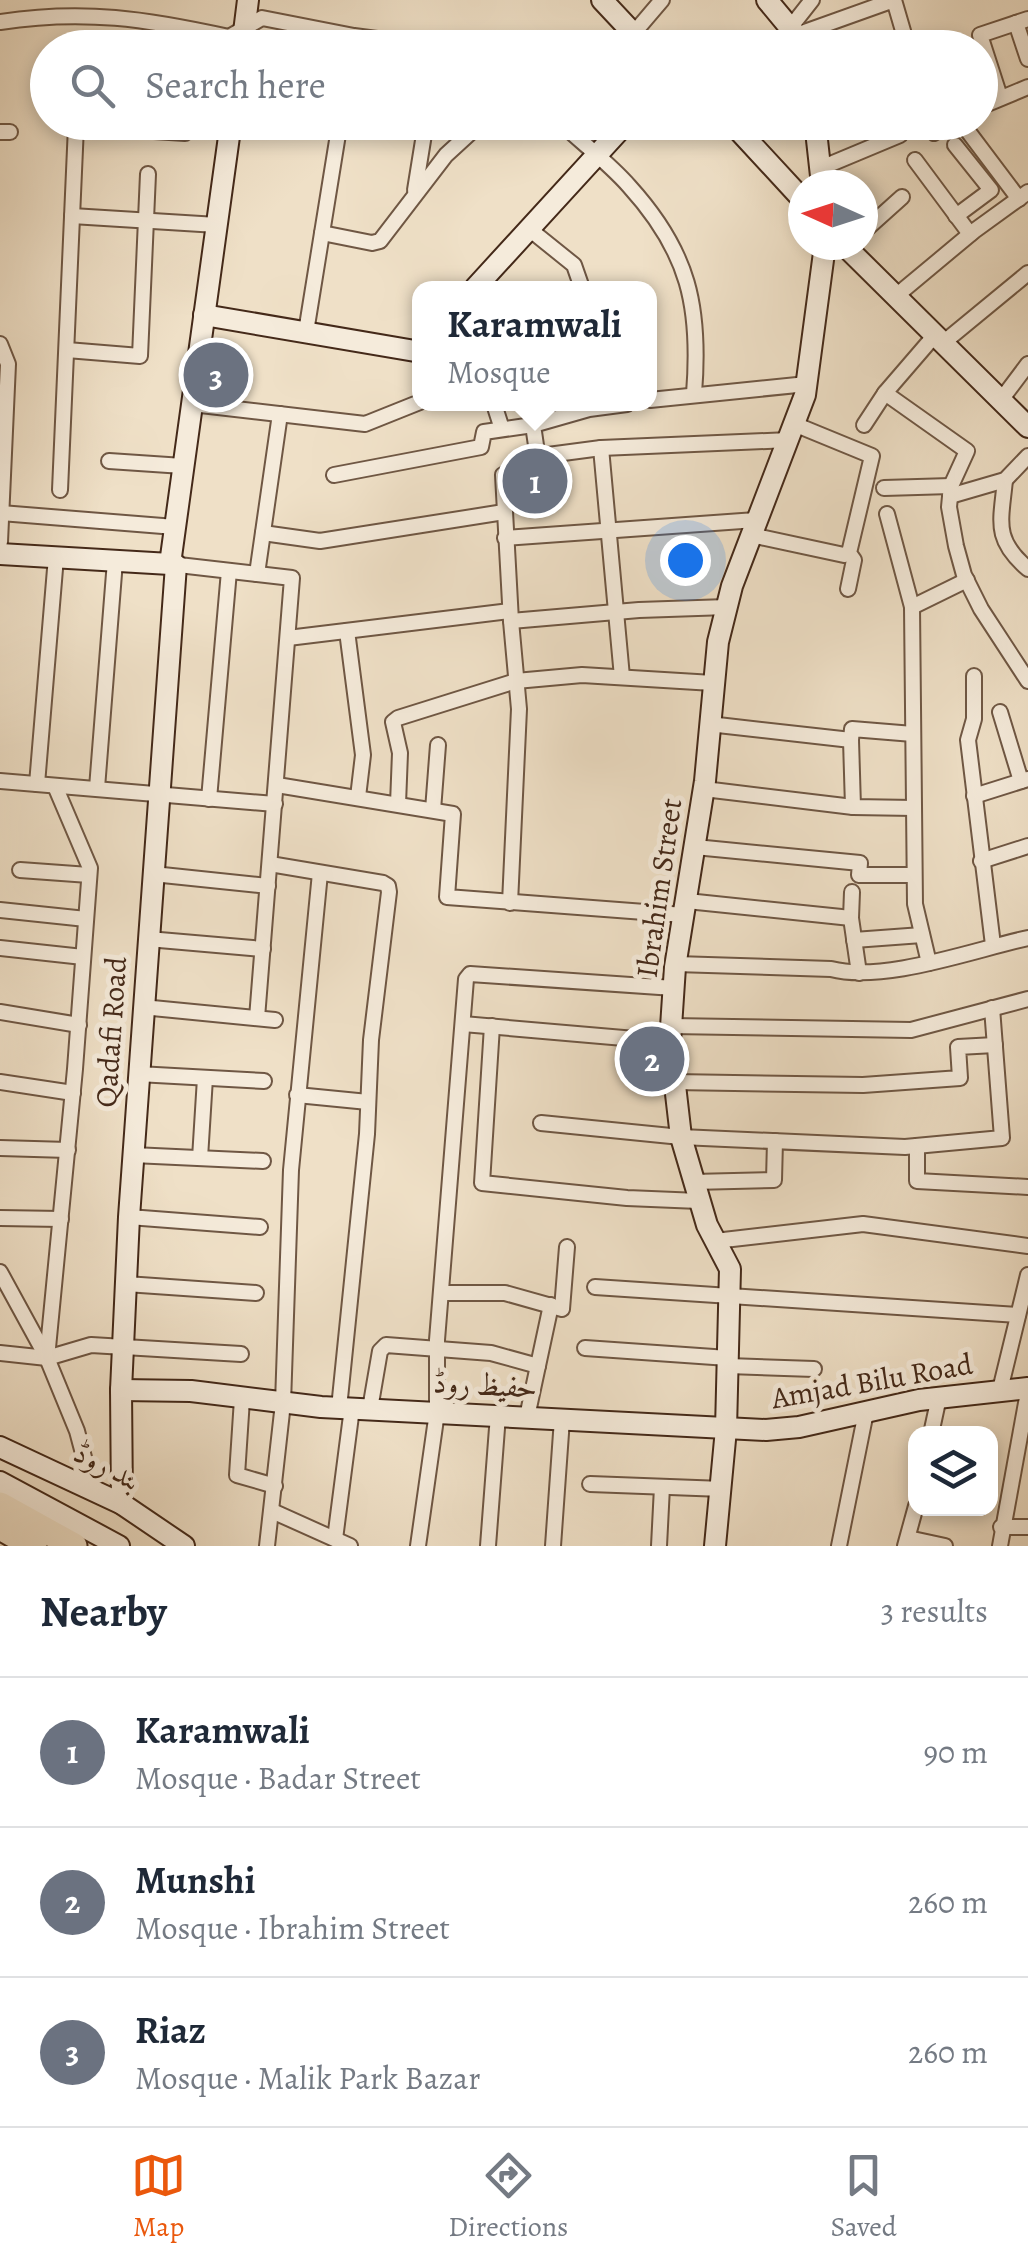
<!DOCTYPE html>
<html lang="en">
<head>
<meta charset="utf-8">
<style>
  :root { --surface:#fff; --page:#f6f6f7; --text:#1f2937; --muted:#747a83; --line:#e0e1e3; --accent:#ea580c }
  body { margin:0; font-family:Alegreya,Amiri,serif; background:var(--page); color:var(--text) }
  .controls { position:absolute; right:30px; bottom:30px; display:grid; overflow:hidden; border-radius:20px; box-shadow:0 5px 15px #0003 }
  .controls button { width:90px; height:90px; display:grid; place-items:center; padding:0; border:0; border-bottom:2px solid var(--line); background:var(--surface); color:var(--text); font:50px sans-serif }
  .compass { position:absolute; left:788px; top:170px; width:90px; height:90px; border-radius:50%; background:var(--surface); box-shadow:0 5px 15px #0003; rotate:273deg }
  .you { position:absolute; left:685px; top:560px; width:35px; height:35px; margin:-25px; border:8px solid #fff; border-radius:50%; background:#1a73e8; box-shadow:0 0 0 15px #1a73e833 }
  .badge { display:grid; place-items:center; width:65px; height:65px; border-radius:50%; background:var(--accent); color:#fff; font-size:32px; font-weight:700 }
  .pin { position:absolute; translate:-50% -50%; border:5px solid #fff; box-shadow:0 2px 10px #0006 }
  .popup { position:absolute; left:412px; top:281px; width:245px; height:130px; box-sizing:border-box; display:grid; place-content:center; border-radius:20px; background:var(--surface); filter:drop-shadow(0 2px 8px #0005); font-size:32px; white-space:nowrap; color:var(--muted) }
  .popup b { font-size:38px; color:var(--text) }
  .popup::after { content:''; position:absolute; left:50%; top:100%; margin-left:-20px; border:20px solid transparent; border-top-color:var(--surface) }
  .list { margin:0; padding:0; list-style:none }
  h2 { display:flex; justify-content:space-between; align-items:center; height:130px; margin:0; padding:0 40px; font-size:42px }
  h2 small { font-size:32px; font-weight:400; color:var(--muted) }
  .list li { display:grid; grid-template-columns:65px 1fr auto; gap:30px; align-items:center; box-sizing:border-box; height:150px; padding:0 40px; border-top:2px solid var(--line) }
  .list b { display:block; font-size:38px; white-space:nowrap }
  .list p { margin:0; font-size:32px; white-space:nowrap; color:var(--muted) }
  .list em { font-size:32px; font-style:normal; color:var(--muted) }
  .icon { flex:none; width:55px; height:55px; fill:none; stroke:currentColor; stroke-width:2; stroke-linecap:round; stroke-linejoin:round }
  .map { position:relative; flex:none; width:1028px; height:1546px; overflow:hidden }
  .search { position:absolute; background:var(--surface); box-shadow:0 5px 15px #0003; left:30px; right:30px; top:30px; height:110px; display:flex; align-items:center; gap:25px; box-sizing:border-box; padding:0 35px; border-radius:55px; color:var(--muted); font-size:38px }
  .sheet { height:580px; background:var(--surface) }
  nav { display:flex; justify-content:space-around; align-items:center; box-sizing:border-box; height:140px; border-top:2px solid var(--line); background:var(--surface); font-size:28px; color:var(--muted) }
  nav a { display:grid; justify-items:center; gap:5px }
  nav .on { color:var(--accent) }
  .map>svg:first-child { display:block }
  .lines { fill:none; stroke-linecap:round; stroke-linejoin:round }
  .street-casing { stroke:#6f5744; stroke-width:18 }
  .secondary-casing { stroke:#442919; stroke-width:24 }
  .highway-casing { stroke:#442919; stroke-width:29 }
  .street { stroke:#f5ebdb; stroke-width:14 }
  .secondary { stroke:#f5ebdb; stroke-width:20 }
  .highway { stroke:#efe0c7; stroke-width:25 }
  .labels { text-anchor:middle; stroke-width:10; stroke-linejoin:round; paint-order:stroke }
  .street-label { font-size:30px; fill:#442919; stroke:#f5ebdb }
</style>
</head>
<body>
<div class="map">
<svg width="1028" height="1546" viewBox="0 0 1028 1546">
  <rect width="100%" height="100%" fill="#efe0c7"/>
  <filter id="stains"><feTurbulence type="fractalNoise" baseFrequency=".002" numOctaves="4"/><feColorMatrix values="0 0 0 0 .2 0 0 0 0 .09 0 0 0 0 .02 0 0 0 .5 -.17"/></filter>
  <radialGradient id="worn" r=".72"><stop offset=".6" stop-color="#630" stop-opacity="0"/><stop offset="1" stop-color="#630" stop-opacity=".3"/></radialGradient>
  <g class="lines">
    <defs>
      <g id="street">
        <path d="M 0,22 C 84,9 147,19 229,37 L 262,18 L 354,36 L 446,48"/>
        <polyline points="1016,23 1028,59"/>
        <polyline points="790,28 812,0"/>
        <polyline points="633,34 662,0"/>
        <polyline points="796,35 894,0 908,48"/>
        <polyline points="1000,97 980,35 1028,19"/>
        <polyline points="980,107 1028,87"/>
        <path d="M 560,122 C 583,144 609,163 629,186 C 689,252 701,307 694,394"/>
        <polyline points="930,122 934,133"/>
        <polyline points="961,122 1019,199"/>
        <polyline points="0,132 10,132"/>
        <polyline points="955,145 991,190 956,216"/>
        <polyline points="915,160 970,234"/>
        <polyline points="821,168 900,135"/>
        <polyline points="415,190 426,122"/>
        <polyline points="72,216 217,225"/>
        <polyline points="528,228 574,265 582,288"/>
        <polyline points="863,232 902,197"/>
        <polyline points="322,233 372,243 380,241 446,155 482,122"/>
        <polyline points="896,296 974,231 1028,192"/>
        <polyline points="306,332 340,122"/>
        <polyline points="935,335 885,393 967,451 951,486 949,507 956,546 964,575 981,609 1028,681"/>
        <polyline points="943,343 1028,273"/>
        <polyline points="0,344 8,364 0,542"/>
        <polyline points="67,350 140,356 148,174"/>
        <polyline points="650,400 807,384"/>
        <polyline points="1001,400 1028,364"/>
        <polyline points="192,404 365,424 420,402"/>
        <polyline points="494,404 502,429"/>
        <polyline points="794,424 872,456 849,553 854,560 848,589"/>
        <polyline points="864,425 885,393"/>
        <polyline points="601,448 622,677"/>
        <polyline points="538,459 533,425 589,409 627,404"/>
        <polyline points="109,461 183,466"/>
        <polyline points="334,475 481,447 484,432 533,425"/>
        <path d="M 1005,480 C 1001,522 993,539 1028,569"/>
        <polyline points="884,488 951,486"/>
        <polyline points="60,490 76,126 185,133"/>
        <polyline points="950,496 1005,480 1028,456"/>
        <polyline points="1,513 175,527"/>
        <polyline points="887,514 912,607 915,904 929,963"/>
        <polyline points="263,533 320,541 504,512"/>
        <polyline points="751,535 844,555 849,553"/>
        <polyline points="505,538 756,520"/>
        <polyline points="170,564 292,578 257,1018"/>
        <polyline points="257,574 280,414"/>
        <polyline points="912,607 967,580"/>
        <polyline points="511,621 639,610 727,607"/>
        <polyline points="347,631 363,755 358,797"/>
        <polyline points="288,638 510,611"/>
        <polyline points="974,676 974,719 968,740 993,945"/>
        <polyline points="1000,712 1021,781"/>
        <polyline points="709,724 851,740 852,729 913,734"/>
        <polyline points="851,740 853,807"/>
        <polyline points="0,781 275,804"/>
        <polyline points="37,784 56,557"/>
        <polyline points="277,785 453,814 447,897 684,915"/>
        <polyline points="97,788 115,561"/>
        <polyline points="704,789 853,807 914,808"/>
        <polyline points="974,796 1028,779"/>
        <polyline points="209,799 229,571"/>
        <polyline points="398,804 400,753 393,722 398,718 516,681 582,675 713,683"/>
        <polyline points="433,810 438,745"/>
        <polyline points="695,847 860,863 859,875 914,875"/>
        <polyline points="981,861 1028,846"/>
        <polyline points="270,864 383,883 388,886 389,892 371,1040 367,1134 339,1408"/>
        <polyline points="20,870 89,875"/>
        <polyline points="153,874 268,886"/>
        <polyline points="852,892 851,918 859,973"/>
        <polyline points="687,901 851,918"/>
        <polyline points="510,903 519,709 511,621 503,475 548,455 601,448 789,440"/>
        <polyline points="0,910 86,919"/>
        <polyline points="148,939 263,949"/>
        <polyline points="854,940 922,935"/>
        <polyline points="0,948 83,957"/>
        <path d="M 676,964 L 831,969 C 884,983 973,950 1028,938"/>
        <polyline points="142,1007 275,1020"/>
        <polyline points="0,1012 79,1025"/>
        <polyline points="463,1024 670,1042"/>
        <polyline points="492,1026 482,1183 627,1198 699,1201"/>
        <polyline points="671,1026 911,1030 1028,999"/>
        <polyline points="138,1074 264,1081"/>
        <polyline points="0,1082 73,1093"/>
        <polyline points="674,1082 863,1085 960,1078 958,1047 995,1045"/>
        <polyline points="297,1095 368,1102"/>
        <polyline points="541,1123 681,1137 905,1147 1002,1138 992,1008"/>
        <polyline points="917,1146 917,1181 1028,1187"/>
        <polyline points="0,1148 68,1150"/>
        <polyline points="133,1155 263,1161"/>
        <polyline points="200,1158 205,1078"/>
        <polyline points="693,1182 774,1180 775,1141"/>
        <polyline points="129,1217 260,1227"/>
        <polyline points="0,1218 61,1219"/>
        <polyline points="715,1241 863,1224 1028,1246"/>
        <polyline points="0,1272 47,1358 77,1431 93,1491"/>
        <polyline points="126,1284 256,1293"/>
        <polyline points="595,1287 1018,1315"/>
        <polyline points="442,1293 505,1293 562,1309 567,1247"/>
        <polyline points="585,1348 728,1358"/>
        <polyline points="0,1353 47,1358 91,1345 241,1354"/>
        <polyline points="47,1358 75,1069 90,868 55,786"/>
        <polyline points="728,1366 814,1369"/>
        <polyline points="1000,1390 1028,1275"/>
        <polyline points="242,1399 237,1475 275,1486"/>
        <polyline points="370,1409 380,1351 386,1345 491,1353 538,1366"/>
        <polyline points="527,1417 551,1305"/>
        <polyline points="931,1434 939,1397"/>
        <polyline points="590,1484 723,1489"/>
        <polyline points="272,1511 350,1546"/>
        <polyline points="1001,1527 1028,1527"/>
        <polyline points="908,1538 945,1546"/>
        <polyline points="335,1539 352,1408"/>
        <polyline points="267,1546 283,1403 291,1170 320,873"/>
        <polyline points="418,1546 437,1412 437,1340 466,979 470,974 674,988"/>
        <polyline points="488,1546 498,1415"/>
        <polyline points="553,1546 562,1419"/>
        <polyline points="659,1546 662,1487"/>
        <polyline points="839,1546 866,1412"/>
        <polyline points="905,1546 916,1506"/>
        <polyline points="1000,1546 1028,1392"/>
      </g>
      <g id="secondary">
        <polyline points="602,0 647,48"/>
        <polyline points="767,0 796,35 799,48"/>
        <polyline points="242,48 248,0"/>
        <polyline points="731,122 803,200"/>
        <polyline points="815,122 822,185"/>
        <polyline points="844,245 1028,427"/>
        <polyline points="475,288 627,122"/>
        <polyline points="204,315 415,351 420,348"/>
        <polyline points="0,554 170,564 231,122"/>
        <polyline points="121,1390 191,1391 321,1407 766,1430 799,1427 919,1400 1028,1388"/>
        <polyline points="0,1447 122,1504 184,1546"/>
        <polyline points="0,1482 119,1546"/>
        <polyline points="122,1504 121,1390 129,1217 176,565"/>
        <polyline points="715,1546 726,1429 730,1269 707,1225 681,1137 670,1042 675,967 705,781 718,642 732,586 805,395 825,245"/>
      </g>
      <g id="highway">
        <polyline points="0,1505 74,1546"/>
        <polyline points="0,1527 34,1546"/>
      </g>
    </defs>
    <!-- street casing -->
    <use href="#street" class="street-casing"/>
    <!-- secondary casing -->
    <use href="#secondary" class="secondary-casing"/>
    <!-- highway casing -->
    <use href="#highway" class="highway-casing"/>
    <!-- street -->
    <use href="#street" class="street"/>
    <!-- secondary -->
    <use href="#secondary" class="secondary"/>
    <!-- highway -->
    <use href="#highway" class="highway"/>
  </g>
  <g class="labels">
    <!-- street labels -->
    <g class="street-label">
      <text transform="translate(659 888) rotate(-82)" y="10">Ibrahim Street</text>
      <text transform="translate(111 1032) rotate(-86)" y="10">Qadafi Road</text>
      <text transform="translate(872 1381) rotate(-10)" y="10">Amjad Bilu Road</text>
      <text transform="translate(485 1385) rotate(3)" y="10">حفیظ روڈ</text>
      <text transform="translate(107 1466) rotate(27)" y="10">بند روڈ</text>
    </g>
  </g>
  <rect width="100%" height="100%" filter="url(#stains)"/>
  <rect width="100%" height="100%" fill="url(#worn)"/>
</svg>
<div class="controls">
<button><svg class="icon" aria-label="layers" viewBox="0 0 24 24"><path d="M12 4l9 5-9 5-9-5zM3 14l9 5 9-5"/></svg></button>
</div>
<svg class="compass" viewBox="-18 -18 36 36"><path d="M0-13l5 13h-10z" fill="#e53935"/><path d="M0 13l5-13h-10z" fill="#747a83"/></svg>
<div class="you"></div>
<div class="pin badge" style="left:535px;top:481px;background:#6b7280">1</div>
<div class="popup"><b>Karamwali</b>Mosque</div>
<div class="pin badge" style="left:652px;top:1059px;background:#6b7280">2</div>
<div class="pin badge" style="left:216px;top:375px;background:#6b7280">3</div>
<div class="search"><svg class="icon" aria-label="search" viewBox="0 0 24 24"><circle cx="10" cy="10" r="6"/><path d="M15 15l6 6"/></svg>Search here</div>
</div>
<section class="sheet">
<h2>Nearby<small>3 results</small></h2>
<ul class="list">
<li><span class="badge" style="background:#6b7280">1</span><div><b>Karamwali</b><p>Mosque · Badar Street</p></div><em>90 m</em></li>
<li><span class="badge" style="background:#6b7280">2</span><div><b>Munshi</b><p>Mosque · Ibrahim Street</p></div><em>260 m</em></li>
<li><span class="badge" style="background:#6b7280">3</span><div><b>Riaz</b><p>Mosque · Malik Park Bazar</p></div><em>260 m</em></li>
</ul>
</section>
<nav>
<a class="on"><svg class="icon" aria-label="map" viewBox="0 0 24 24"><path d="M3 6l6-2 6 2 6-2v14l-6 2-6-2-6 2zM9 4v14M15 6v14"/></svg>Map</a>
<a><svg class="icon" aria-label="directions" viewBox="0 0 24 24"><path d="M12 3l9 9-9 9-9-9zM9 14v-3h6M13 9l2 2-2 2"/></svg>Directions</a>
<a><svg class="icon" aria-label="saved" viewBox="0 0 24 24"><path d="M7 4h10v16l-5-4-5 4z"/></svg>Saved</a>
</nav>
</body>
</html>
